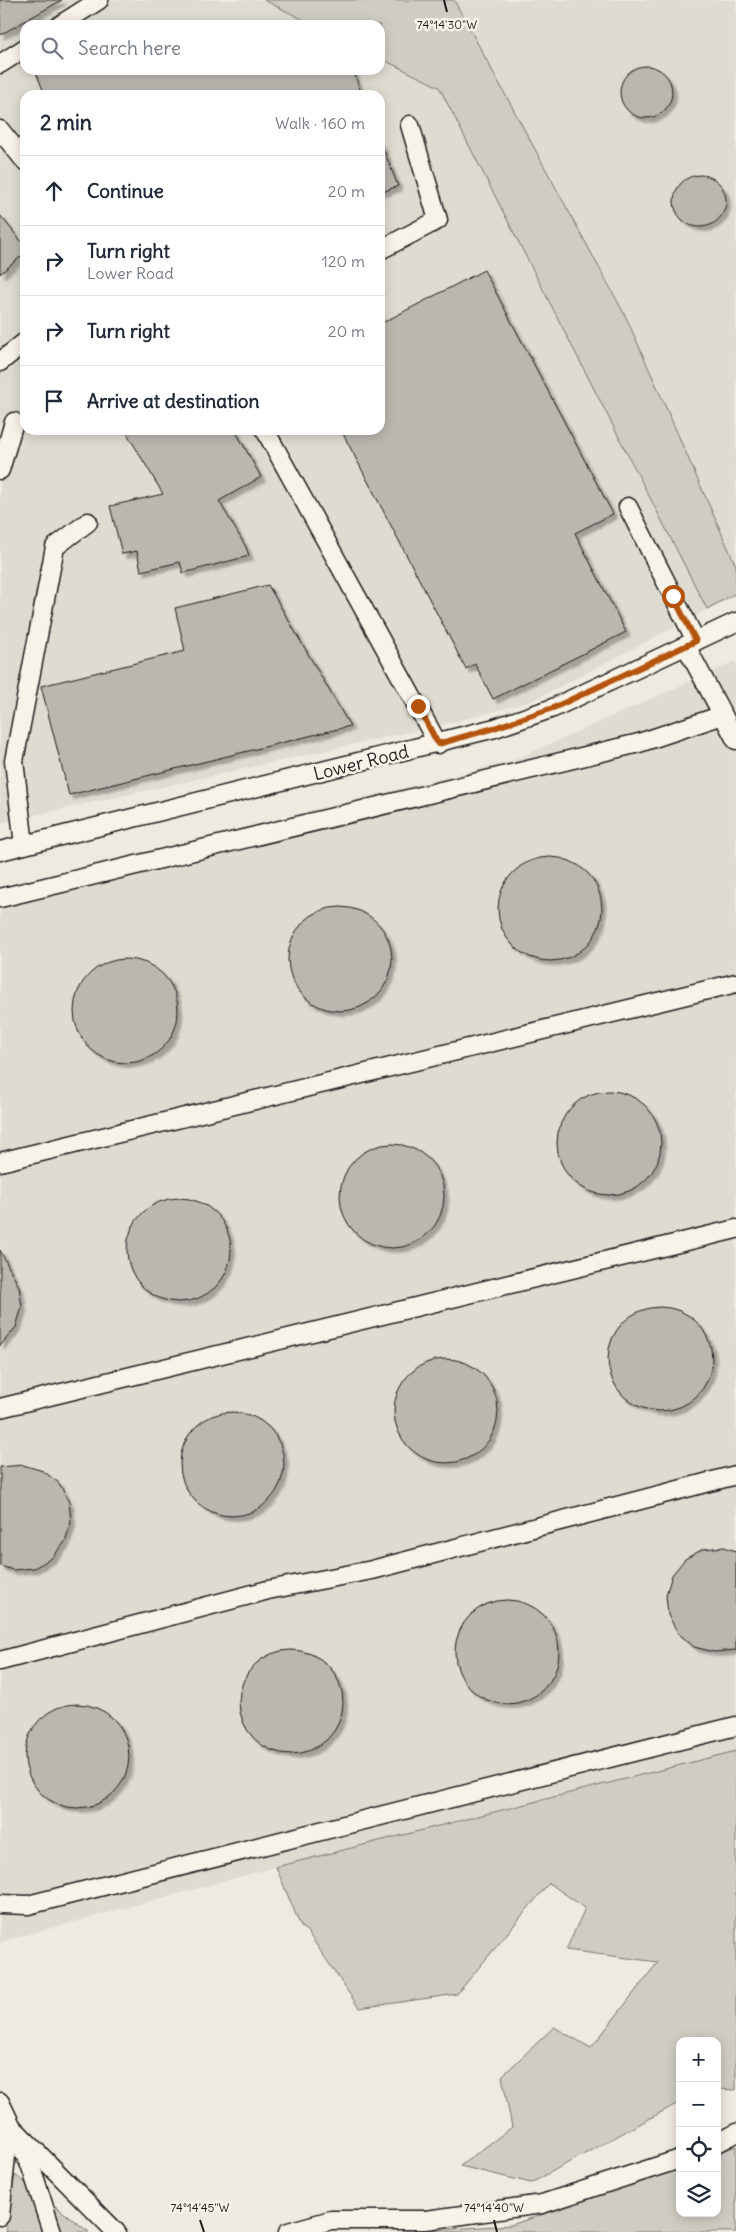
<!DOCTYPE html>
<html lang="en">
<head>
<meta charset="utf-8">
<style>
  :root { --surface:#fff; --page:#f2f2f3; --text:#1f2937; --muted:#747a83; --line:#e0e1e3 }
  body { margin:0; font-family:Delius,sans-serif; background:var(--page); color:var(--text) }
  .controls { position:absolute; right:15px; bottom:15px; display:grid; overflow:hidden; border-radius:10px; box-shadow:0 2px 12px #0003 }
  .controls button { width:45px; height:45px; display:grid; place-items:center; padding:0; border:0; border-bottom:1px solid var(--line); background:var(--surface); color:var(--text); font:25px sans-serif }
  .stop { position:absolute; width:15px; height:15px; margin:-11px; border:4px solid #b45309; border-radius:50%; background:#fff }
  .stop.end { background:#b45309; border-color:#fff; box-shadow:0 1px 5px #0008 }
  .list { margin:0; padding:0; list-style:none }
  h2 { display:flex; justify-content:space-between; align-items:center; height:65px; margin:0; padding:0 20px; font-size:21px }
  h2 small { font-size:16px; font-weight:400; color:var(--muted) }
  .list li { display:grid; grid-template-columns:32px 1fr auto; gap:15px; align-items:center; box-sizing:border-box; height:70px; padding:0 20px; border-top:1px solid var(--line) }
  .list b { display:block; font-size:19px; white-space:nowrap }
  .list p { margin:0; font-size:16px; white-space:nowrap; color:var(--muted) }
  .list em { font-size:16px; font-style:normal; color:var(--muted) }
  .icon { flex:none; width:28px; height:28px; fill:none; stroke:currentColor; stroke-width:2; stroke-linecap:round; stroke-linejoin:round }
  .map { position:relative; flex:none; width:736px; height:2232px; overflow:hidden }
  .search { position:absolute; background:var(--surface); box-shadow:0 2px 12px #0003; left:20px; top:20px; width:365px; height:55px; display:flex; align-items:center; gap:12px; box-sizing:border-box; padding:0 18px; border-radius:15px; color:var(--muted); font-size:19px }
  .panel { position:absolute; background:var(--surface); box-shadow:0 2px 12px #0003; left:20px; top:90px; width:365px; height:345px; border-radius:15px }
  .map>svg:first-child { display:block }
  .built { fill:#dedbd1; fill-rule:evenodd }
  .green { fill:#cfccc3; stroke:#767470 }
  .building { fill:#bab7af; stroke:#1c1c1c; filter:url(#shadow) }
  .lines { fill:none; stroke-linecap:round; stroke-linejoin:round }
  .minor-casing { stroke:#1c1c1c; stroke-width:21 }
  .minor { stroke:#f7f3e8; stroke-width:18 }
  .route { stroke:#b45309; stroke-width:6 }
  .ticks { fill:none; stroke:#1c1c1c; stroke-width:2 }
  .labels { text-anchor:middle; stroke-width:5; stroke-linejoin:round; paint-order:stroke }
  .street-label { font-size:18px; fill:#1c1c1c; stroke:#f7f3e8 }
  .ticks-label { font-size:12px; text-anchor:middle; fill:#1c1c1c; stroke:#f7f3e8; stroke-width:5; stroke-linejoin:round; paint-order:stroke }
</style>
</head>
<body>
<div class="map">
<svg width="736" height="2232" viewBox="0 0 736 2232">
  <defs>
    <filter id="shadow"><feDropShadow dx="4.5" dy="4.5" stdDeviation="1" flood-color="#0004"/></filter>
  </defs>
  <rect width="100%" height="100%" fill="#eeeae0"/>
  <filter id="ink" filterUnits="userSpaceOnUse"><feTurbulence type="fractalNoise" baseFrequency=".02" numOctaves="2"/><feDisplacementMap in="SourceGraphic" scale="10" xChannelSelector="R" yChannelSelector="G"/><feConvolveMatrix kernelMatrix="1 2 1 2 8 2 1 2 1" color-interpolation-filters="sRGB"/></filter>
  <g filter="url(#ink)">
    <!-- built -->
    <g class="built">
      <path d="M 0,0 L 264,0 L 314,25 L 25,25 L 25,70 L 380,70 L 380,58 L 439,87 L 706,608 L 736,593 L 736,595 L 532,701 L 458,721 L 0,823 ZM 25,95 L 380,95 L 380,430 L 25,430 Z"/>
      <polygon points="454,0 736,0 736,566 626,316"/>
      <polygon points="736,661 736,1751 276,1867 0,1942 0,888 512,761"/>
    </g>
    <!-- green -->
    <g class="green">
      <polygon points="264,0 454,0 626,317 736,566 736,593 707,609 439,87 380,58 380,25 314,25"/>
      <polygon points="736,1751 736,2090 717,2089 717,2041 680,2041 680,2102 531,2183 460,2166 512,2127 502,2076 554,2027 591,2048 658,1962 566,1950 585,1908 549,1883 457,1994 359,2008 307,1931 301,1927 276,1867"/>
      <polygon points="736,2146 736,2232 404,2232 511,2225 680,2168 680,2213 717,2213 717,2153"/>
      <polygon points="15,2175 89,2232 5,2232"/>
    </g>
    <!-- building -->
    <g class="building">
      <polygon points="0,0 62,0 0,35"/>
      <circle cx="646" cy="92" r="26"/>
      <polygon points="35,70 353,70 362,95 45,95"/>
      <polygon points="381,143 398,186 380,193 380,144"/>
      <circle cx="700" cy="201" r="26"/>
      <polygon points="0,215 25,246 25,253 0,274"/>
      <polygon points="484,270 613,514 575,533 626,632 493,699 475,664 466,669 341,430 380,430 380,324"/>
      <polygon points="125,430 235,430 261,477 219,501 246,547 249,556 183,573 180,562 141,571 137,551 122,554 110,506 163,494"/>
      <polygon points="268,585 350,726 69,795 41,686 185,651 175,608"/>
      <circle cx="550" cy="909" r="52"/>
      <circle cx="340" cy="959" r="52"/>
      <circle cx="126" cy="1011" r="52"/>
      <circle cx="609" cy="1143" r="52"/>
      <circle cx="392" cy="1196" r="52"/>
      <circle cx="179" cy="1250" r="52"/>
      <polygon points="0,1250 19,1287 22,1307 16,1327 0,1346"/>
      <circle cx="660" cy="1359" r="52"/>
      <circle cx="446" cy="1411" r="52"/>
      <circle cx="232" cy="1464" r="52"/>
      <polygon points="23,1465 43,1471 59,1483 69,1502 71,1522 65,1542 52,1558 34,1568 13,1570 0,1566 0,1467"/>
      <polygon points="724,1547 736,1551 736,1650 714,1652 694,1647 678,1633 668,1615 666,1595 672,1575 685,1559 703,1549"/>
      <circle cx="507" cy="1652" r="52"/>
      <circle cx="291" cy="1702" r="52"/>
      <circle cx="77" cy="1756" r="52"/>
    </g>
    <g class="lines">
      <defs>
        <g id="minor">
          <polyline points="60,25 99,0"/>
          <polyline points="0,64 25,48"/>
          <polyline points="0,130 25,161"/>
          <polyline points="380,250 438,220 410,125"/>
          <polyline points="0,362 25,342"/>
          <polyline points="265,430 438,744"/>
          <polyline points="0,470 14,422"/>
          <polyline points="628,507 696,641"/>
          <polyline points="686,646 736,740"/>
          <polyline points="24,845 14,761 55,547 88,522"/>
          <polyline points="0,851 495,728 553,708 736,622"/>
          <polyline points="0,898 639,743 723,715"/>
          <polyline points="0,1162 736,983"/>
          <polyline points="0,1408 736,1229"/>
          <polyline points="0,1661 268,1590 372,1570 736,1475"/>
          <polyline points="0,1904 28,1905 736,1726"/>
          <polyline points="0,2102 31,2167 52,2232"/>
          <polyline points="9,2124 116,2232"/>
          <polyline points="717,2143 736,2133"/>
          <polyline points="0,2216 9,2125"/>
          <polyline points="288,2232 331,2220 426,2220 542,2204 680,2159"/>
        </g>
      </defs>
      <!-- minor casing -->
      <use href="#minor" class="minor-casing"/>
      <!-- minor -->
      <use href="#minor" class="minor"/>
    </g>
  </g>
  <g class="lines" filter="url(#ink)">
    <!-- route -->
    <polyline class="route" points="418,706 438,744 494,728 553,708 696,641 673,596"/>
  </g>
  <!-- ticks -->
  <path class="ticks" d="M 444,0 L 447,12M 200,2220 L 204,2232M 494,2220 L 497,2232"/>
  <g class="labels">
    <!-- street labels -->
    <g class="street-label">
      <text transform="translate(361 763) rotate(-14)" y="6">Lower Road</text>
    </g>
  </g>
  <g class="ticks-label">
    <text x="447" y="29">74°14'30"W</text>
    <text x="200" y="2212">74°14'45"W</text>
    <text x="494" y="2212">74°14'40"W</text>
  </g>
</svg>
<div class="controls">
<button>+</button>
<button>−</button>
<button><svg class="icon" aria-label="locate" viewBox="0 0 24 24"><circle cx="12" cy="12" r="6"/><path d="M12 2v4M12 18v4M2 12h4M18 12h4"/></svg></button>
<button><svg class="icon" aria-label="layers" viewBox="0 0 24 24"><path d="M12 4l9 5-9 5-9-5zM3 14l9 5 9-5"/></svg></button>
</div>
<div class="stop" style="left:673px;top:596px"></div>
<div class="stop end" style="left:418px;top:706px"></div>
<div class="search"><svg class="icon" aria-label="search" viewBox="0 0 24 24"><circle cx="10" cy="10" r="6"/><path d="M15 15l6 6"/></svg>Search here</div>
<section class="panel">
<h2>2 min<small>Walk · 160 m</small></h2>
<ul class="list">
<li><svg class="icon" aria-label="ahead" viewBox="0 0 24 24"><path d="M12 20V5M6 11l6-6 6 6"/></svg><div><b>Continue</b></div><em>20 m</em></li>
<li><svg class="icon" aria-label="right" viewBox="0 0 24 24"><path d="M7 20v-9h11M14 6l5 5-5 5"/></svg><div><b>Turn right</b><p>Lower Road</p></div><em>120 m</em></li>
<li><svg class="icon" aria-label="right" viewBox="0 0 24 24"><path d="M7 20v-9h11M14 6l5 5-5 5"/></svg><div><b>Turn right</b></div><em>20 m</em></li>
<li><svg class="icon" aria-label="arrive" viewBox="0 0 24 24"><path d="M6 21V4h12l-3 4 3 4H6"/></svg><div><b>Arrive at destination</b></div></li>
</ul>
</section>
</div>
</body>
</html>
